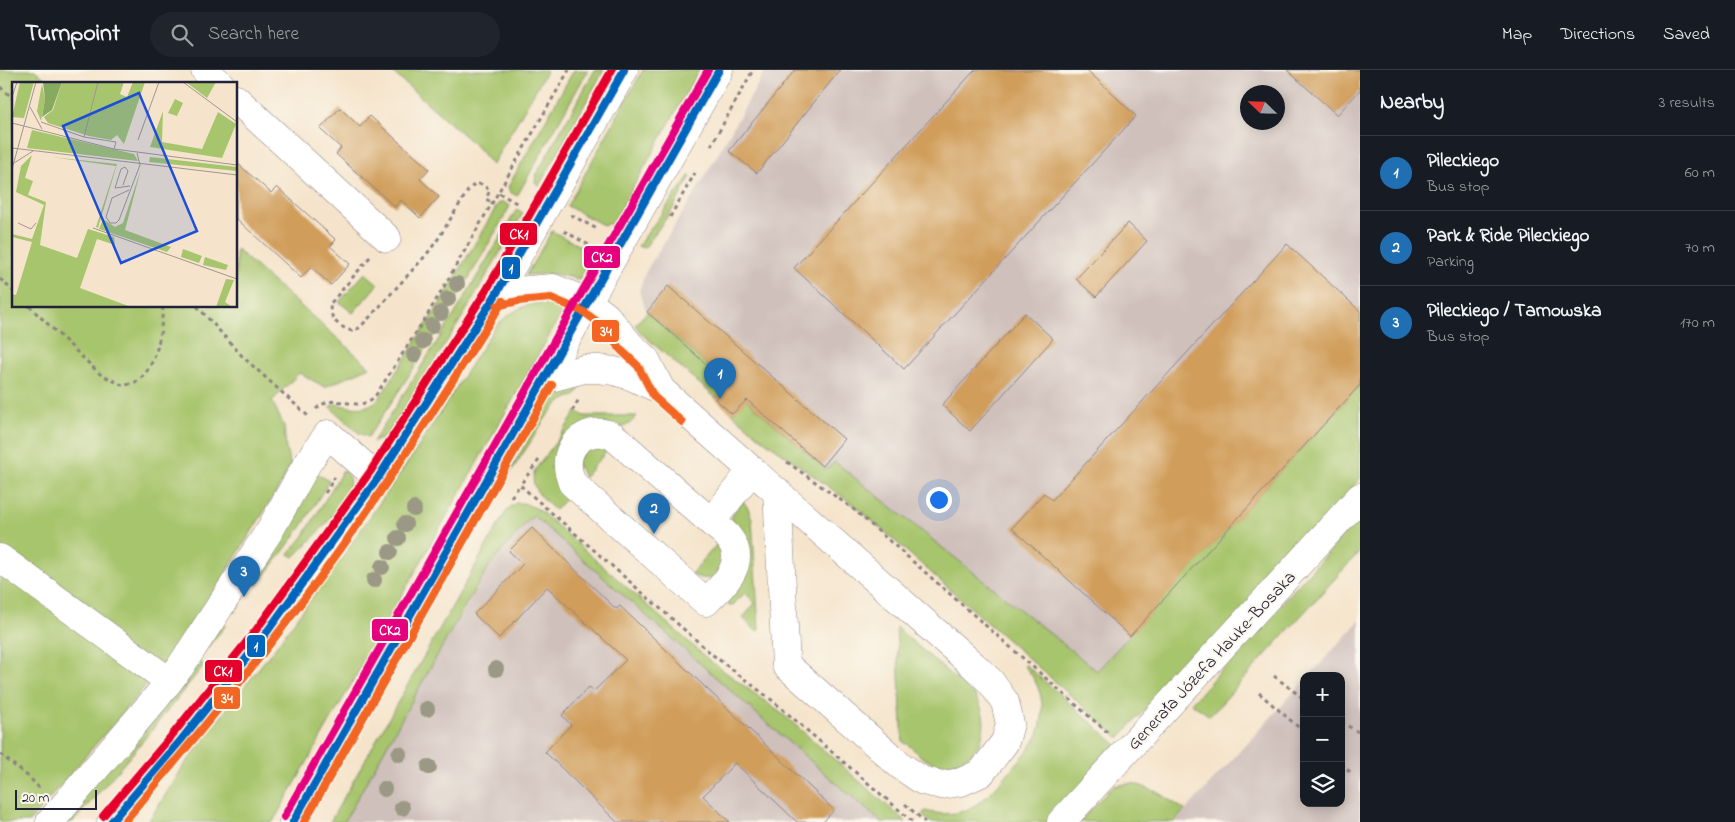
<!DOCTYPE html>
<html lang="en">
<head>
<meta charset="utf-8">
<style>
  :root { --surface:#171b24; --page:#20242c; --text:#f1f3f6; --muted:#9ea1a6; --line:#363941; --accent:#1f6fb2 }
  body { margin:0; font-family:"Indie Flower",sans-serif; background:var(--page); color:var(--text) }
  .controls { position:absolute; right:15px; bottom:15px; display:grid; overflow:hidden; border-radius:10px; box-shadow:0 2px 12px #0003 }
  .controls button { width:45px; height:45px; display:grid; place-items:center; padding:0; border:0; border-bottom:1px solid var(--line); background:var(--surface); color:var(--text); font:25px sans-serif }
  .compass { position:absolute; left:1240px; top:15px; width:45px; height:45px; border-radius:50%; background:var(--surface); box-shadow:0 2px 12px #0003; rotate:293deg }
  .scale { position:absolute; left:15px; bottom:12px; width:82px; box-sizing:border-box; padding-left:5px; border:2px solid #22223b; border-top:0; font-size:14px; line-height:18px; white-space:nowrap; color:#22223b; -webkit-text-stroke:4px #fbf7ec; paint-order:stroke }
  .you { position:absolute; left:938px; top:429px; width:18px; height:18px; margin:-12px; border:4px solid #fff; border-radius:50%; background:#1a73e8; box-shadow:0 0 0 8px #1a73e833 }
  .badge { display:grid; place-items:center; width:32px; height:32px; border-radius:50%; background:var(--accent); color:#fff; font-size:16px; font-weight:700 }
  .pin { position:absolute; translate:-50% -41px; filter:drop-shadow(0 1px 2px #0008) }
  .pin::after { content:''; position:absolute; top:26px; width:18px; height:15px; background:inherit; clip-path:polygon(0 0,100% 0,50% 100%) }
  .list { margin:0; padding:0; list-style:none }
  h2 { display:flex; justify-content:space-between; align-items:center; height:65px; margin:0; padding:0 20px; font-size:21px }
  h2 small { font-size:16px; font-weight:400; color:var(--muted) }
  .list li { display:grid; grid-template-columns:32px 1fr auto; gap:15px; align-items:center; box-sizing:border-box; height:75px; padding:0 20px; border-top:1px solid var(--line) }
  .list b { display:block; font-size:19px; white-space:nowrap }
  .list p { margin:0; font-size:16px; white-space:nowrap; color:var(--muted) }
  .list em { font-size:16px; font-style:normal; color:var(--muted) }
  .icon { flex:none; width:28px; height:28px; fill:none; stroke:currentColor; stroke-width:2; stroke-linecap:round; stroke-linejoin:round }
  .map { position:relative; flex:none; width:1360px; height:752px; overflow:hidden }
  header { display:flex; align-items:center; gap:30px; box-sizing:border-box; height:70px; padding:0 25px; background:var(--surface); border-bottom:1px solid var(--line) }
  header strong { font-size:24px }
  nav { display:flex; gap:28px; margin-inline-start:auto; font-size:18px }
  .search { width:350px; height:45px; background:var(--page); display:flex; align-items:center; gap:12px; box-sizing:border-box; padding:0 18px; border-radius:28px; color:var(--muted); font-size:19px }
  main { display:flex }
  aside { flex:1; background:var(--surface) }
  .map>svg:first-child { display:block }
  .industrial { fill:#cfc0bb; fill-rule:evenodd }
  .green { fill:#a7c56c; stroke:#647454 }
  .building { fill:#d09d5a }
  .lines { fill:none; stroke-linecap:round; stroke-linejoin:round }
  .minor-casing { stroke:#8c8383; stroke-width:29 }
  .major-casing { stroke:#8c8383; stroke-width:29 }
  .path { stroke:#8c8383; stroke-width:3; stroke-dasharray:4 4; stroke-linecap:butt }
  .minor { stroke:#fff; stroke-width:28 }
  .major { stroke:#fff; stroke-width:28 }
  .bus-1-casing { stroke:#fbf7ec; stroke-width:11 }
  .bus-2-casing { stroke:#fbf7ec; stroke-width:11 }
  .bus-3-casing { stroke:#fbf7ec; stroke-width:11 }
  .bus-4-casing { stroke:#fbf7ec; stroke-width:11 }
  .bus-1 { stroke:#0065bd; stroke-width:8 }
  .bus-2 { stroke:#f26522; stroke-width:8 }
  .bus-3 { stroke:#e4002b; stroke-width:8 }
  .bus-4 { stroke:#e5007d; stroke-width:8 }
  .tree { fill:#9b9985 }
  .labels { text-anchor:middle; stroke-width:4; stroke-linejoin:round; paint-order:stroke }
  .street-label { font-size:18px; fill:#22223b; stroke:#fbf7ec }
  .inset-road { fill:none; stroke:#a19691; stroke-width:1 }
  .view { fill:#1d4ed8; fill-opacity:0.15; stroke:#1d4ed8; stroke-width:2.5 }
  .inset-edge { fill:none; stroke:#22223b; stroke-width:2.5 }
  .line-badge { stroke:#fbf7ec; stroke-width:2 }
  .badge-label { font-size:14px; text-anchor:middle; font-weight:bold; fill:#fff }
</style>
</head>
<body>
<header>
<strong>Turnpoint</strong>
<div class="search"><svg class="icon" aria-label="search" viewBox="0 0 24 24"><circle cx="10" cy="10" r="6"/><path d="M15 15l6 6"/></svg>Search here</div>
<nav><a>Map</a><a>Directions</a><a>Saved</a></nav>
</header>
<main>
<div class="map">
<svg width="1360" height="752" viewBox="0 0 1360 752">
  <rect width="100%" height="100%" fill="#fbf7ec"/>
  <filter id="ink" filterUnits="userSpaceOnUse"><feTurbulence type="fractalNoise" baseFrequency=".02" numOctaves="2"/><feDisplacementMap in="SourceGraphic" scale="10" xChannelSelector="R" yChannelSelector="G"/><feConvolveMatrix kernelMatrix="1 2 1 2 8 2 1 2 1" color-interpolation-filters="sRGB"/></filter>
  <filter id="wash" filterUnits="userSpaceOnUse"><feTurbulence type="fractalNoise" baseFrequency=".0096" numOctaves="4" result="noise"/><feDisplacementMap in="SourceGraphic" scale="20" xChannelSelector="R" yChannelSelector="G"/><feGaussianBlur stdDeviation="1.12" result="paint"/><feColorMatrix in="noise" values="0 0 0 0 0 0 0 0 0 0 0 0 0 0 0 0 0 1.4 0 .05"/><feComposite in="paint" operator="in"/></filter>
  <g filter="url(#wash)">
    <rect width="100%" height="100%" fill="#f5e4cb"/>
    <!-- industrial -->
    <g class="industrial">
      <path d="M 765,0 L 1360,0 L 1360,315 L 1097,601 L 835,392 L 826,400 L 647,242 L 639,221 L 646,201 L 697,120 L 753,23 ZM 1248,22 L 1278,22 L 1278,52 L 1248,52 Z"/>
      <polygon points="534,446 784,668 881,752 344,752 421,613 490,496 528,451"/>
      <polygon points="1360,550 1360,752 1175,752 1304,611 1304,733 1341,733 1341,606 1309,606"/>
    </g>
    <!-- green -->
    <g class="green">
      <polygon points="0,0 35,0 51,14 14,14 14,236 236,236 236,179 370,297 325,317 299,303 272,331 284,356 286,380 291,395 278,419 184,570 119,647 29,752 0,752"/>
      <polygon points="390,0 547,0 492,95 477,77"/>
      <polygon points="574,0 588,0 517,126 510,122 508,117"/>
      <polygon points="595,0 604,0 539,116 535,112 537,103"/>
      <polygon points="643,0 699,0 612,155 607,153 605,156 567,136"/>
      <polygon points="690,105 691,106 672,140 646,176 644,178 638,176"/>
      <path d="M 503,132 L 510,136 C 466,215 419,293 368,367 L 359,363 L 330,337 L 334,334 C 353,337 363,342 379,329 L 441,232 L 498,134 Z"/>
      <polygon points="517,139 523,143 463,246 389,362 383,368 373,372 456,242"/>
      <polygon points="552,161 594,184 582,207 579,209 555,204 526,205"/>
      <polygon points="365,203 378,214 353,243 339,232"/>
      <path d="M 543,233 L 561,236 L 562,243 L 273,752 L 148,752 L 185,694 L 205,667 L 274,579 L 345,483 L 417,379 L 495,257 C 509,243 523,234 543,233 Z"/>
      <polygon points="647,242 826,400 835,392 1097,601 1360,315 1360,409 1214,571 1182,599 1119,668 854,435 761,368 733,344 736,340 719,325 716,328 641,263 635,255"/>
      <path d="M 578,315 L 582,315 L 575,326 C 552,330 540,358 528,376 C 520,388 512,400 504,412 L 545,339 L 557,326 Z"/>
      <path d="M 577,341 L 584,346 L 637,346 C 622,364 616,357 595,353 L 565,429 L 555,440 C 544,429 528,419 535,400 L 558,369 Z"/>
      <polygon points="589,375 610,377 584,408 577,391"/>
      <path d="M 343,400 C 349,405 351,410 349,417 C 346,436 308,473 294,487 L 289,484 L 303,467 Z"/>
      <polygon points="313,401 329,411 302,456 258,515 249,510 236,529 241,533 234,543 228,538"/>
      <polygon points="742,430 748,438 752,449 759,560 756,561 743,548 755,533 745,523 732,536 729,536 726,530 732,446"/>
      <polygon points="516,433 523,433 538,439 709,590 785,646 906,752 881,752 784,668 534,446 528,451 490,495 465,536 344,752 330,752 504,445 510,437"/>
      <polygon points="1360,447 1360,481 1210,646 1191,633"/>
      <path d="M 718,473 L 725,493 L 712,508 C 704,509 698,508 691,504 Z"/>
      <polygon points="220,549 226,555 197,590 204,595 133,683 73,752 60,752"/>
      <path d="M 896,557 L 975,626 C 997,658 976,700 935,693 C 919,690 915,677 903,672 Z"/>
      <path d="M 1026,595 L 1118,676 L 1049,752 L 930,752 L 922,745 L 925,741 C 969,752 985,729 1011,700 C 1018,692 1025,685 1031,676 C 1049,652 1045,617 1024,596 Z"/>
      <polygon points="1133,713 1157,722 1185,740 1174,752 1079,752 1113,716"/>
    </g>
    <g id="blocks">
      <!-- building -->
      <g class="building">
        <polygon points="795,0 840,0 757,103 729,81"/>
        <polygon points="975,0 1087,0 1136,46 904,299 794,198"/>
        <polygon points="1287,0 1360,0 1360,20 1337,45"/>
        <polygon points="340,38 360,57 370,46 429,99 420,109 439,127 420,148 401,130 395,137 336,84 341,78 320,59"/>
        <polygon points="236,92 271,123 277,117 336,170 330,176 350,194 331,215 311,197 301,208 239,151 236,148"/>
        <polygon points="1128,153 1147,171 1096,227 1076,209"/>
        <polygon points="1287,174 1360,241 1360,315 1130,566 1012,458 1044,423 1052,430"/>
        <polygon points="668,216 844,369 822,396 747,330 732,344 715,329 729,314 647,242"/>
        <polygon points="1025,243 1053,269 970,361 942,335"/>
        <polygon points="532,458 616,539 620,536 834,740 823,752 797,752 735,693 703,726 730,752 617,752 545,682 571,655 562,645 589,617 594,621 626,590 547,517 499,568 474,544 523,494 509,481"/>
      </g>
    </g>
  </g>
  <g filter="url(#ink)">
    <use href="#blocks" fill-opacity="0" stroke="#8c8383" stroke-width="1"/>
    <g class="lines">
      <defs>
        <g id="minor">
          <polyline points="205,0 220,14"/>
          <polyline points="236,29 387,168"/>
          <polyline points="495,226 516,221 553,218 589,233 606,246 629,274 646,290 661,320"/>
          <polyline points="543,310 584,299 598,299 614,301 631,306 661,320 973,595 991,612 1005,632 1010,654 1005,672 981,703 961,712 942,715 923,711 901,696 786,595 777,421"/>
          <path d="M 711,452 L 613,366 C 593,357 571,368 568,390 C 567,398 569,405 572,413 L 706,532 C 724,515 748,493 729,468 C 725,462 717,457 711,452 L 752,400"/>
          <polyline points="0,488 169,611"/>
          <polyline points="50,752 156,628 180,597 270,460 308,392 328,364 378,408"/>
          <polyline points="1061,752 1360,427"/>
        </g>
        <g id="major">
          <polyline points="111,752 181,670 264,566 326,482 378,408 495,226 624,0"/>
          <path d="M 293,752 C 435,501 577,251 719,0"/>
        </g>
      </defs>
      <!-- minor casing -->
      <use href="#minor" class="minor-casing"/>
      <!-- major casing -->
      <use href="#major" class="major-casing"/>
      <!-- path -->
      <g class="path">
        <polyline points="0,17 14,29"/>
        <polyline points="711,76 753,0"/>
        <polyline points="499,123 518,134"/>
        <polyline points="571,145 599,160"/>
        <polyline points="670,147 695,103"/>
        <polyline points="564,161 589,175"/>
        <path d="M 370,187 L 330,234 C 330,250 338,256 352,261 L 359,258 L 370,247 L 427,184 L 438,169 L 469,119 L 475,114 L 481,114 L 490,120 L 486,129 L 493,133"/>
        <polyline points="0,209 14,222"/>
        <path d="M 29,236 L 100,304 L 124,316 C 128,314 135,313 139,310 C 159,292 161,261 163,236"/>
        <polyline points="197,236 243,287 308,346"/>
        <path d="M 316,339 C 338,319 357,347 376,325 L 428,244 L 569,0"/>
        <polyline points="572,341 579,329"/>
        <polyline points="539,390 520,415 713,585 773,631 913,752"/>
        <polyline points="787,392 852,438 1107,662"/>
        <polyline points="325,423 335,407"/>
        <polyline points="511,427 520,415"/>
        <polyline points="1274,606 1304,629"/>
        <polyline points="1259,623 1304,662"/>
        <polyline points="1341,652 1360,663"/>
        <polyline points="0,684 30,708 41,720"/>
        <polyline points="1341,694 1350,702"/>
        <polyline points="905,734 925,752"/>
      </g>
      <!-- minor -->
      <use href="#minor" class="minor"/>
      <!-- major -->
      <use href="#major" class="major"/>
      <defs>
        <g id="bus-1">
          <polyline points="111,752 181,670 264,566 378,408 495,226 624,0"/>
          <polyline points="293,752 719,0"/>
        </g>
        <g id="bus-2">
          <polyline points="497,236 518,231 551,228 584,242 599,253 621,280 638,296 654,327 682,352"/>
          <path d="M 124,752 C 217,643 307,532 386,413 C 427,353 464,292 503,231"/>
          <polyline points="304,752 552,315"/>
        </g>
        <polyline id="bus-3" points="103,746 173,664 256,560 370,402 486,221 612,0"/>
        <polyline id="bus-4" points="284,747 708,0"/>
      </defs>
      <!-- bus-1 casing -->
      <use href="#bus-1" class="bus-1-casing"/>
      <!-- bus-2 casing -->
      <use href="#bus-2" class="bus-2-casing"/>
      <!-- bus-3 casing -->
      <use href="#bus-3" class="bus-3-casing"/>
      <!-- bus-4 casing -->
      <use href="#bus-4" class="bus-4-casing"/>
      <!-- bus-1 -->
      <use href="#bus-1" class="bus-1"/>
      <!-- bus-2 -->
      <use href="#bus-2" class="bus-2"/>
      <!-- bus-3 -->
      <use href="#bus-3" class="bus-3"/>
      <!-- bus-4 -->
      <use href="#bus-4" class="bus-4"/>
    </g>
    <!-- trees -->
    <g class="tree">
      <circle cx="457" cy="214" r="8"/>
      <circle cx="448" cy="229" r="8"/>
      <circle cx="441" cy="243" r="8"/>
      <circle cx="432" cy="256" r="8"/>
      <circle cx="423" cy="271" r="8"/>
      <circle cx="414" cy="285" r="8"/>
      <circle cx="414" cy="439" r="8"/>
      <circle cx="405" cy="454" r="8"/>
      <circle cx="398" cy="468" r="8"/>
      <circle cx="390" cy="482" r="8"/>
      <circle cx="382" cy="497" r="8"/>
      <circle cx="374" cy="510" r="8"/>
      <circle cx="496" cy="599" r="8"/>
      <circle cx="427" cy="639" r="8"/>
      <circle cx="399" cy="684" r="8"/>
      <circle cx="429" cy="697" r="8"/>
      <circle cx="384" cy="719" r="8"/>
      <circle cx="402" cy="738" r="8"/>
    </g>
  </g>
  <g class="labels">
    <!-- street labels -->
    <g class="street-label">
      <text transform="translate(1211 590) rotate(-47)" y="6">Generała Józefa Hauke-Bosaka</text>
    </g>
  </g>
  <!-- overview -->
  <g transform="translate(12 12)">
    <rect width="225" height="225" fill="#f5e4cb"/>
    <path d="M 8,0 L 22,0 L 12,36 L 0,35 ZM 50,0 L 112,0 L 108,12 L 115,15 L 121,0 L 133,0 L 112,62 L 105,53 L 99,58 L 77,54 L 36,41 L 32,35 L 41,28 ZM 174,0 L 204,0 L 195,16 ZM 30,2 L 33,17 L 29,39 L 25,29 ZM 163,17 L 171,21 L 165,34 L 156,31 ZM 151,29 L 150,60 L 190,67 L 206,30 L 224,42 L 210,76 L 138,65 ZM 20,48 L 122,72 L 126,79 L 15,66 ZM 20,73 L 13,96 L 21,99 L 16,113 L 34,120 L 28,163 L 65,176 L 76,147 L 102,155 L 103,163 L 85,157 L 68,206 L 119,225 L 0,225 L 0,212 L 4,213 L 20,160 L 0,155 L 0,152 L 20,157 L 32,123 L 4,110 L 9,84 ZM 39,75 L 105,82 L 86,146 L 77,142 L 84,145 L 104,84 ZM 138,75 L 225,85 L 225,89 L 137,80 ZM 129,87 L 113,148 L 159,165 L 155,170 L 87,147 L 91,137 L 103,145 L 111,141 ZM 171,167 L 190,174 L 187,181 L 169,175 ZM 193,175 L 216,183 L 214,188 L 191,183 ZM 214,197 L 222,198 L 213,220 L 220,225 L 204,225 Z" fill="#a7c56c"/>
    <path d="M 31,0 L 50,0 L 40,28 L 30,35 L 33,17 Z" fill="#85aa60"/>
    <path class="inset-road" d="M 171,0 L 225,40M 0,15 L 5,0M 18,25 L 30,47M 29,40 L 72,55 L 104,60 L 102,67M 0,41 L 102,67 L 225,83M 72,55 L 86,0M 126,58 L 147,0M 0,66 L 225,93M 2,81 L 21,69M 0,87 L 24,0M 111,103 L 116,89 L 113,85 L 109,87 L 103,106 L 118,104M 117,108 L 100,116 L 94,135 L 98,141 L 104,141 L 107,138 L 128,83 L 125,71M 6,141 L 19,147 L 24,141M 81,146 L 225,197"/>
    <path class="view" d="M 127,11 L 185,149 L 109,181 L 51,44 Z"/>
    <rect width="225" height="225" class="inset-edge"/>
  </g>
  <g class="line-badge">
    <rect x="499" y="152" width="39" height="24" rx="5" fill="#e4002b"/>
    <rect x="583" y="175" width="38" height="24" rx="5" fill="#e5007d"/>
    <rect x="501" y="186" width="20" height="24" rx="5" fill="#0065bd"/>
    <rect x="591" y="249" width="29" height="24" rx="5" fill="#f26522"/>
    <rect x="371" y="548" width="38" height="24" rx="5" fill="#e5007d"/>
    <rect x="246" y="564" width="20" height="24" rx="5" fill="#0065bd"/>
    <rect x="204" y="589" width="39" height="24" rx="5" fill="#e4002b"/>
    <rect x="213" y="616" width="28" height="24" rx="5" fill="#f26522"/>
  </g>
  <g class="badge-label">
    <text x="519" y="169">CK1</text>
    <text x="602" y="192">CK2</text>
    <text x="511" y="203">1</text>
    <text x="606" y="266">34</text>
    <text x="390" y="565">CK2</text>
    <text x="256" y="581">1</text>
    <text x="223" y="606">CK1</text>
    <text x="227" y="633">34</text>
  </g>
</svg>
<div class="controls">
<button>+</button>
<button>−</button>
<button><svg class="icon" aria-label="layers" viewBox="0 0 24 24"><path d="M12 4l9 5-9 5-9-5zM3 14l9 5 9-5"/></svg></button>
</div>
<svg class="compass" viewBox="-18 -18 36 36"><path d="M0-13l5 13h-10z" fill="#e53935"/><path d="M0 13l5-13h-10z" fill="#9ea1a6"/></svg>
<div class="scale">20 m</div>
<div class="you"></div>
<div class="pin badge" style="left:720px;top:329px">1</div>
<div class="pin badge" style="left:654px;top:464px">2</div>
<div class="pin badge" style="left:244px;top:527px">3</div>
</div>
<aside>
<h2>Nearby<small>3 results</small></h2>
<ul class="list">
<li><span class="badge">1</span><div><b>Pileckiego</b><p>Bus stop</p></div><em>60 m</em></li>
<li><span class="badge">2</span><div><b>Park &amp; Ride Pileckiego</b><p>Parking</p></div><em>70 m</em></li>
<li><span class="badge">3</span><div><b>Pileckiego / Tarnowska</b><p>Bus stop</p></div><em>170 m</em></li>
</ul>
</aside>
</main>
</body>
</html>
